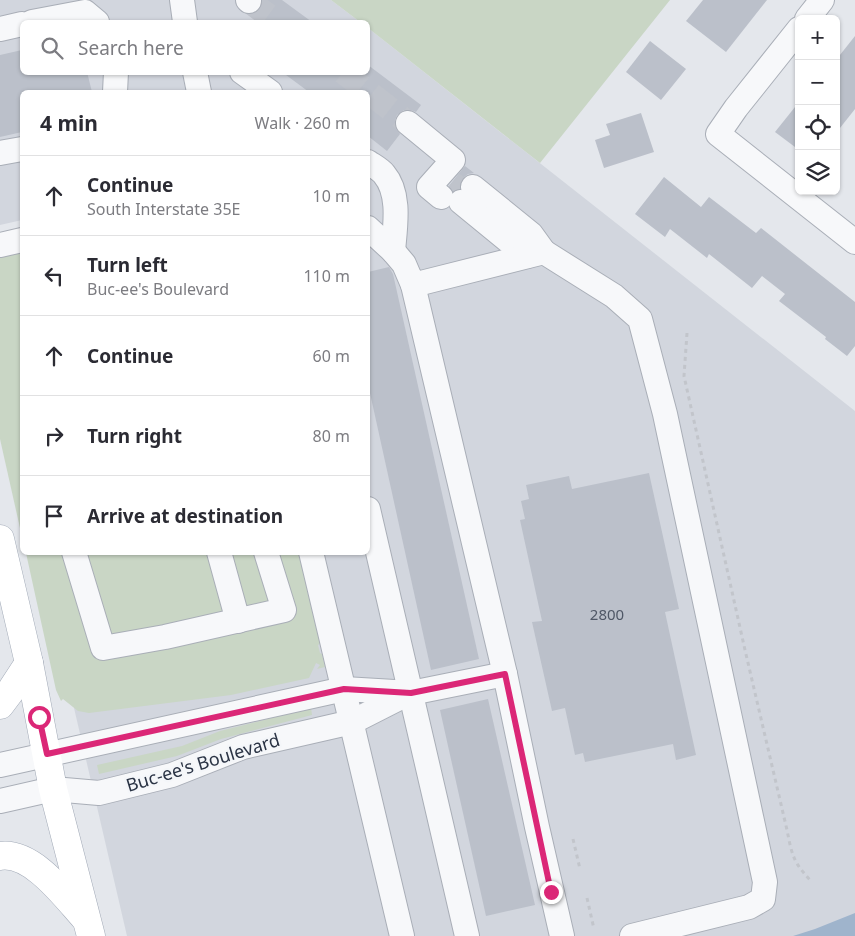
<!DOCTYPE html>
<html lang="en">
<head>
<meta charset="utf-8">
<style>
  :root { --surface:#fff; --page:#f2f2f3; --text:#2b2b33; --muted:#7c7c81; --line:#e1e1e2 }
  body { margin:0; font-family:"Noto Sans",sans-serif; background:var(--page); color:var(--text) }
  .controls { position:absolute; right:15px; top:15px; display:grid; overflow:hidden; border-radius:8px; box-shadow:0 1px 4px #0004 }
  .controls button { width:45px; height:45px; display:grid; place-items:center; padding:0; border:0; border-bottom:1px solid var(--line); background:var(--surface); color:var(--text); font:25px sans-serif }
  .stop { position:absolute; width:15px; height:15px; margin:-11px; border:4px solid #db2777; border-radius:50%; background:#fff }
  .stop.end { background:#db2777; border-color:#fff; box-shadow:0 1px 5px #0008 }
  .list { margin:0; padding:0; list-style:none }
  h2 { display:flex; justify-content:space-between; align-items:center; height:65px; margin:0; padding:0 20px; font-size:21px }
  h2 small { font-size:16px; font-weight:400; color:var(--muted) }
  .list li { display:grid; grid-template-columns:32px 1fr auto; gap:15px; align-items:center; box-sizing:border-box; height:80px; padding:0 20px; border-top:1px solid var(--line) }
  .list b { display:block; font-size:19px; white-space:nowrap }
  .list p { margin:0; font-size:16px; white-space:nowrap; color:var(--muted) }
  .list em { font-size:16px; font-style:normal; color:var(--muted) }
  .icon { flex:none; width:28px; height:28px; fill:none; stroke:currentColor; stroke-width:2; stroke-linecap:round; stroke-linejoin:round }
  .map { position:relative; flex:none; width:855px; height:936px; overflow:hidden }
  .search { position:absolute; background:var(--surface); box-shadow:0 1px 4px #0004; left:20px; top:20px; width:350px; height:55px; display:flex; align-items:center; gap:12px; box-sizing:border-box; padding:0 18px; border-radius:8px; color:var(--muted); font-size:19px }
  .panel { position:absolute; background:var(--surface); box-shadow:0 1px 4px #0004; left:20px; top:90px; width:350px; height:465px; border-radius:8px }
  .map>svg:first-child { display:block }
  .built { fill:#d2d6de }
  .green { fill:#c9d6c5 }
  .water { fill:#9fb4cc }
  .building { fill:#bbc0ca }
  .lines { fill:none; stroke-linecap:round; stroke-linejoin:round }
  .minor-tunnel { stroke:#bfc3cb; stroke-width:24; stroke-dasharray:24 12; stroke-linecap:butt }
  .minor-casing { stroke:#a9aeb7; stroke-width:26 }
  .major-casing { stroke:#a3abb8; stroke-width:29 }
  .path { stroke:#c2c5cb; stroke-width:3; stroke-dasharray:4 4; stroke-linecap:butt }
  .minor { stroke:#f7f8fa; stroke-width:24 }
  .major { stroke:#fff; stroke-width:28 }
  .route { stroke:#db2777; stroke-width:6 }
  .labels { text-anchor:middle; stroke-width:4.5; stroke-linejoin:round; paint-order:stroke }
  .number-label { font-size:15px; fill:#4f5766 }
  .street-label { font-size:18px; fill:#2b3445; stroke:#f4f6f9 }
</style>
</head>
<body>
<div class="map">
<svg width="855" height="936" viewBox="0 0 855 936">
  <rect width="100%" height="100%" fill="#e4e7ec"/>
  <!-- built -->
  <polygon class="built" points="0,0 331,0 360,22 22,22 22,72 368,72 368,28 855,411 855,936 127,936 38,553 368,552 368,92 22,92 22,220 0,225"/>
  <!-- green -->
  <g class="green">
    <polygon points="331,0 670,0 540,163 368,28 368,22 360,22"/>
    <polygon points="22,247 22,537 0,439 0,252"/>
    <polygon points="26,553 300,553 321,643 318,645 320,653 322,654 325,667 317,669 320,665 316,663 309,678 231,695 89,713 78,711 63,699 61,701 56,690"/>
    <polygon points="311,708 312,715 221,739 177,756 99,774 97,765 182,746 220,731"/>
  </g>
  <!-- water -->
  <polygon class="water" points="855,913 855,936 793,936 815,929"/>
  <!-- building -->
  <g class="building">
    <polygon points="262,0 282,0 312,22 258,22 247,14 253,14 258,11 262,5"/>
    <polygon points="703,0 767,0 726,52 686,21"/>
    <polygon points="855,36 855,109 836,133 836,60"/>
    <polygon points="650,41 686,69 661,100 626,72"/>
    <polygon points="22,50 22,72 87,72 92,92 22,92 22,132 0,137 0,55"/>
    <polygon points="368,65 421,105 416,112 411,110 404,110 397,115 395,120 395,127 400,134 387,151 368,136 368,92 309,92 282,72 368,72"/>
    <polygon points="799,102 799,150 775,132"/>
    <polygon points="641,113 654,152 604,168 595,140 610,135 606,124"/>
    <polygon points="465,166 474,173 468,174 463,178 460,184 460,189 453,191 449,186"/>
    <polygon points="664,177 701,207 709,197 756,233 761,228 855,302 855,346 847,356 825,339 826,337 779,301 785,294 762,276 752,288 709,254 707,258 670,229 665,237 635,214"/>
    <polygon points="389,267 393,274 479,659 431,670 368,384 368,272"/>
    <polygon points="649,473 679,609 665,612 696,755 676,760 673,744 585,762 583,753 575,755 565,708 552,711 532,622 542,621 520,520 525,519 521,501 529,499 526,485 569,476 572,489"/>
    <polygon points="488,699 535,905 486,916 440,710"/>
  </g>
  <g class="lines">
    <!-- minor-tunnel -->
    <g class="minor-tunnel">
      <polyline points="249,1 277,22"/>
      <polyline points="343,72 408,123"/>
      <polyline points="452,183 467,195"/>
    </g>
    <defs>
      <g id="minor">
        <polyline points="182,0 185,22"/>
        <polyline points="248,0 249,1"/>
        <polyline points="807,19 822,0"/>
        <polyline points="32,22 85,12 97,22"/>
        <polyline points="0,29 22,24"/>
        <polyline points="799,29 736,108 718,134 855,242"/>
        <polyline points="195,72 199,92"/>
        <polyline points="242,72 270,92"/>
        <polyline points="115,92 116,72"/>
        <polyline points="408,123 453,160 429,187 441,197"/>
        <polyline points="0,153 22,149"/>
        <path d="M 368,162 C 372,165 380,169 384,174 C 401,194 395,227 393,251"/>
        <polyline points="473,187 531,234 544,252"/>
        <polyline points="461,202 527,256"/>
        <polyline points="368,228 393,251 404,264 413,285 544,252 614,296 640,319 665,414 765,882 763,899 749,907 632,936"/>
        <polyline points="0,245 22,240"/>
        <polyline points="413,285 505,674 537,827 562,936"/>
        <polyline points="368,509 467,936"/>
        <polyline points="74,552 103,648 165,637 284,610 266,552"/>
        <polyline points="219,552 238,621"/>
        <polyline points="311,552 402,936"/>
        <polyline points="0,765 344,689 411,693 505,674"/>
        <polyline points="0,801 53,789 99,793 172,775 243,747 352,722 409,693"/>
      </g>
      <g id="major">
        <polyline points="0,539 29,663 53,789 91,936"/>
        <polyline points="0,705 12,689 29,663"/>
        <path d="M 0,856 C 32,851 65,896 84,917"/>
      </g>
    </defs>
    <!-- minor casing -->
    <use href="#minor" class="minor-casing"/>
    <!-- major casing -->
    <use href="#major" class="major-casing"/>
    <!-- path -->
    <g class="path">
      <path d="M 687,333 L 684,376 L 745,650 L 787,830 C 792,855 793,862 811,881"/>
      <polyline points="573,839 580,869"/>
      <polyline points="587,898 594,929"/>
    </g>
    <!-- minor -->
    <use href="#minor" class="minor"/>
    <!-- major -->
    <use href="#major" class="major"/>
  </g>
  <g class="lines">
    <!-- route -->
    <polyline class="route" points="39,717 47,754 344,689 411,693 505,674 551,892"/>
  </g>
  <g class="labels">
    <!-- number labels -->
    <g class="number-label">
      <text x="607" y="620">2800</text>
    </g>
    <!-- street labels -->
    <g class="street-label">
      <text transform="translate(203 763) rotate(-17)" y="6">Buc-ee's Boulevard</text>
    </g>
  </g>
</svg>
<div class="controls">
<button>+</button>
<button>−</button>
<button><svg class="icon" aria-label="locate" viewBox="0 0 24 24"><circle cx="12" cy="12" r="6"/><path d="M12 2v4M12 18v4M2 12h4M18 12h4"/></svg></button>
<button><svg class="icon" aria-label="layers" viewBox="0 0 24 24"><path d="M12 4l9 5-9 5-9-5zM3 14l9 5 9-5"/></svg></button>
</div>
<div class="stop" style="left:39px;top:717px"></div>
<div class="stop end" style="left:551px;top:892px"></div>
<div class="search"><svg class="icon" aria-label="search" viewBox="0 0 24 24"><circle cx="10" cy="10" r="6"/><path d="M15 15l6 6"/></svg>Search here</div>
<section class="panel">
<h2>4 min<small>Walk · 260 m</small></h2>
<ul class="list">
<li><svg class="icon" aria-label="ahead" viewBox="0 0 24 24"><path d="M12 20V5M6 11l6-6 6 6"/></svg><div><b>Continue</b><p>South Interstate 35E</p></div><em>10 m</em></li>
<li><svg class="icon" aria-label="left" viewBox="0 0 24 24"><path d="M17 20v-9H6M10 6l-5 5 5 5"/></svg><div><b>Turn left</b><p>Buc-ee's Boulevard</p></div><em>110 m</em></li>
<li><svg class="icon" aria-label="ahead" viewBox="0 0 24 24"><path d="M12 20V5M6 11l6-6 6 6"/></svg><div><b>Continue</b></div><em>60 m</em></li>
<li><svg class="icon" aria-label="right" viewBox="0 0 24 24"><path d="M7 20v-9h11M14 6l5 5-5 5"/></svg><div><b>Turn right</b></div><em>80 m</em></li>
<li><svg class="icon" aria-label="arrive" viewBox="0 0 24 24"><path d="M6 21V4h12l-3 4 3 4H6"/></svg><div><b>Arrive at destination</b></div></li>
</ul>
</section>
</div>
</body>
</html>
